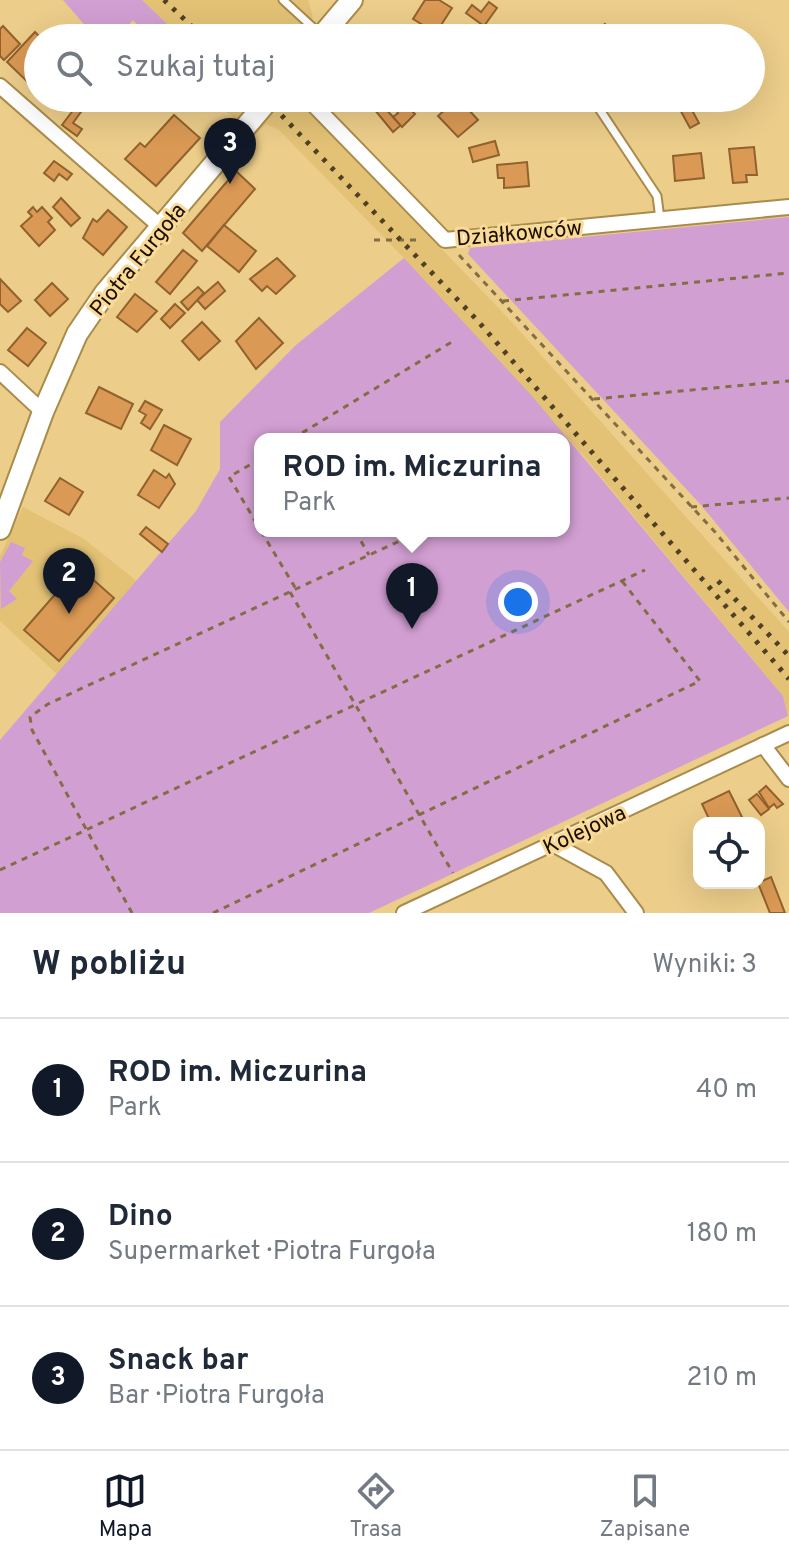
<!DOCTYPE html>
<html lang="pl">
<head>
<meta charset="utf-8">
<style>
  :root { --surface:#fff; --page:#f2f2f3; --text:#1f2937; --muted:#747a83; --line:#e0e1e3; --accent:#111827 }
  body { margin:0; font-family:Overpass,sans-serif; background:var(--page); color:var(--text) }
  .controls { position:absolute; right:24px; bottom:24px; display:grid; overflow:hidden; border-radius:16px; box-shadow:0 8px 32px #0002 }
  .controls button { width:72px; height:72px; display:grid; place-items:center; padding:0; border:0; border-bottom:2px solid var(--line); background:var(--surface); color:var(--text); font:40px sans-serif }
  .you { position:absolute; left:518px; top:602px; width:28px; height:28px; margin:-20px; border:6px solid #fff; border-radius:50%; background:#1a73e8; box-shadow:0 0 0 12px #1a73e833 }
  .badge { display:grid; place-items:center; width:52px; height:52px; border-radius:50%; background:var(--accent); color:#fff; font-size:26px; font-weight:700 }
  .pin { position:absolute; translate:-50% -66px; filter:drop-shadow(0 2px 4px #0008) }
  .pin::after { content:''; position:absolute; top:42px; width:28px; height:24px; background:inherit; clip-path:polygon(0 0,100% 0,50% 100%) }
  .popup { position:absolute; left:254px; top:433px; width:316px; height:104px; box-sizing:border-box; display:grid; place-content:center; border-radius:16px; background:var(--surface); filter:drop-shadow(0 2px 6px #0005); font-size:26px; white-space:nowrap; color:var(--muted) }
  .popup b { font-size:30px; color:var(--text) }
  .popup::after { content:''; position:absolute; left:50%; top:100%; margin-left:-16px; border:16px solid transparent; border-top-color:var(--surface) }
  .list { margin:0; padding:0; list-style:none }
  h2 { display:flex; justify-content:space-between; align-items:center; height:104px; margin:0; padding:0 32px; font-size:34px }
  h2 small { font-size:26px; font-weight:400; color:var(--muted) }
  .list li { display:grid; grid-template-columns:52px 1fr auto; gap:24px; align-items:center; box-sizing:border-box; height:144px; padding:0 32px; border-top:2px solid var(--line) }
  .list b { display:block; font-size:30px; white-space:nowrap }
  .list p { margin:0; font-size:26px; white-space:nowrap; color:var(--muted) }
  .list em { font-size:26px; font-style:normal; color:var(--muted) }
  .icon { flex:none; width:44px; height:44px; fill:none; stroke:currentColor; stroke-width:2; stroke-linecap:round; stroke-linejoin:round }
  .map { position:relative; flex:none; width:789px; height:913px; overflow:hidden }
  .search { position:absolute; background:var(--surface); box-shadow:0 8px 32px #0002; left:24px; right:24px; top:24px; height:88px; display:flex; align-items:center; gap:20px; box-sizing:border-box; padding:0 28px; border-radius:44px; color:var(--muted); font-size:30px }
  .sheet { height:536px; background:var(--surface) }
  nav { display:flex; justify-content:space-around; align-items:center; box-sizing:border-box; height:112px; border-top:2px solid var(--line); background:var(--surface); font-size:22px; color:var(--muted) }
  nav a { display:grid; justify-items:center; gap:4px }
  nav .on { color:var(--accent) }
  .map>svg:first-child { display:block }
  .built { fill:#e3c276 }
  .green { fill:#d29fd2; fill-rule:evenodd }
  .building { fill:#da9954; stroke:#91622d; stroke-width:2 }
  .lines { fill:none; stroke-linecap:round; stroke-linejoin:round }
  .lane-casing { stroke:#a98c4a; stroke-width:11 }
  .street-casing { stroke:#a98c4a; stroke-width:18 }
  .secondary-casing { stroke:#a98c4a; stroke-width:24 }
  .path { stroke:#826d44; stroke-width:3; stroke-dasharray:6 6; stroke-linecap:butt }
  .lane { stroke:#fff; stroke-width:7 }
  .street { stroke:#fff; stroke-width:14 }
  .secondary { stroke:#fff; stroke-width:20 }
  .rail { stroke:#504024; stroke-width:5; stroke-dasharray:4 8; stroke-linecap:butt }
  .labels { text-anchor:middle; stroke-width:6; stroke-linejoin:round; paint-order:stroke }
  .street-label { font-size:22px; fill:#1a0f00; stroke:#f9da97 }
</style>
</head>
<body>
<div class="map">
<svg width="789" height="913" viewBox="0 0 789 913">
  <rect width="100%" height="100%" fill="#eccd8a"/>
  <!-- built -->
  <g class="built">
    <polygon points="142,0 308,0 313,17 298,38 182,38"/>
    <polygon points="211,98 297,98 507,317 789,632 789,718 783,696 583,455 404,258 279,130 266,124 255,136"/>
    <polygon points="23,507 84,539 138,582 58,675 0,621 0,556"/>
  </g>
  <!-- green -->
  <g class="green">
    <polygon points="63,0 142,0 182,38 150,38 133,20 117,38 96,38"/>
    <polygon points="789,217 789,612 701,505 468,254 470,248"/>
    <path d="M 404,258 L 532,396 L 783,696 L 788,716 L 369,913 L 0,913 L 0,740 L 196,511 L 220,469 L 220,422 L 296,345 ZM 260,439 L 564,439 L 564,531 L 260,531 Z"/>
    <polygon points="11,542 25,548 22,555 33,561 9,591 17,599 1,609 0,562"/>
  </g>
  <!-- building -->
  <g class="building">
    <polygon points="425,0 439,0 452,8 436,33 413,19"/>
    <polygon points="489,2 497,8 484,26 466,13 472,5 481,12"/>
    <polygon points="605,24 614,38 583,38"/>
    <polygon points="3,26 20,44 4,60 0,56 0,29"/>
    <polygon points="35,32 41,38 38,38 38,92 7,62"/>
    <polygon points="375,98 401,125 393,132 369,103"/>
    <polygon points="458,98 478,120 458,137 438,116"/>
    <polygon points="80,101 86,105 73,123 82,129 77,136 62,125"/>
    <polygon points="402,101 415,114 402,127 393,117 398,113 395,109"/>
    <polygon points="687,101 699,123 690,128 678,106"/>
    <polygon points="174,115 200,138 156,186 125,159 140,143 145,147"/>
    <polygon points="495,141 499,155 473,162 469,148"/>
    <polygon points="754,147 757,175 746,175 747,182 733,183 729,149"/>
    <polygon points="701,153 704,178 675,181 673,156"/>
    <polygon points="54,161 72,174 67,180 59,174 54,181 44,173"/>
    <polygon points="527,162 529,186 504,188 504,178 498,178 497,165"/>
    <polygon points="236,171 255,189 202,251 183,233"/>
    <polygon points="61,198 80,218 71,226 53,207"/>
    <polygon points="33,207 37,212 42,207 52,218 48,222 55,230 39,246 21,226 32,216 28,212"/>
    <polygon points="108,210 127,227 103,255 83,238 93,219 97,222"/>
    <polygon points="224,225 256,251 239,272 207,246"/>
    <polygon points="183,250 197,261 170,294 156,282"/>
    <polygon points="277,258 295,276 276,294 267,286 262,291 250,279"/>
    <polygon points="0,279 21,301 8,312 0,304"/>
    <polygon points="218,282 225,291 205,309 197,300"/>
    <polygon points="52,283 68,299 50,316 35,300"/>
    <polygon points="198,287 204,293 188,310 181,302"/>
    <polygon points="135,294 157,311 137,332 117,317"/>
    <polygon points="175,304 185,313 170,328 161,319"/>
    <polygon points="259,318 283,343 256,369 236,341"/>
    <polygon points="202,322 220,341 199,360 182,341"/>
    <polygon points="27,328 46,343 28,366 8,350"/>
    <polygon points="99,387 133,404 121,429 86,413"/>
    <polygon points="145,401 162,410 150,429 141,423 146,415 139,411"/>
    <polygon points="164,425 191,439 177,465 151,450"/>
    <polygon points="154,470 166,478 169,474 175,484 159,508 138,495"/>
    <polygon points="60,478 83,492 69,515 45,501"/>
    <polygon points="146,527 168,544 162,552 140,534"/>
    <polygon points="79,567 114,598 59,661 24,630"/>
    <polygon points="766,786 783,804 777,808 774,804 769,808 759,792"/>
    <polygon points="729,791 743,819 734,823 711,823 702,804"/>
    <polygon points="757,794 769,809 761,815 749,800"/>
    <polygon points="771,877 785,913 770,913 758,883"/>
  </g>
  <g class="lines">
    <defs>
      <g id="lane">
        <polyline points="283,0 320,34"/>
        <polyline points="592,98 657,196 660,219"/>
      </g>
      <g id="street">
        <polyline points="0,86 162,228"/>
        <polyline points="307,98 445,240 789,207"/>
        <polyline points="0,372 43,412"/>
        <polyline points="763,745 789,779"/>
        <polyline points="553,844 606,873 636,913"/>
        <polyline points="404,913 789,733"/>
      </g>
      <g id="secondary">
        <polyline points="320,38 352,0"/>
        <polyline points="0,529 43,412 77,334 105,293 270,98"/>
      </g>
    </defs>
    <!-- lane casing -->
    <use href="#lane" class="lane-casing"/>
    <!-- street casing -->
    <use href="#street" class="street-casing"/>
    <!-- secondary casing -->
    <use href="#secondary" class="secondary-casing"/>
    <!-- path -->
    <g class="path">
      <polyline points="374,240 422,240"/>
      <polyline points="459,255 715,532 789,622"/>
      <polyline points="503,301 789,273"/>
      <polyline points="594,399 789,381"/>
      <polyline points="292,439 455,340"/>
      <polyline points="260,459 229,477 260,529"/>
      <polyline points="691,507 789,498"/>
      <polyline points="261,531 296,589"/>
      <polyline points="355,531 369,555"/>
      <polyline points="290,592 453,873"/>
      <polyline points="0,870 645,570"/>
      <polyline points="132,913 32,730 30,717 48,704 421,531"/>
      <polyline points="213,913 700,681 622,581"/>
    </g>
    <!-- lane -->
    <use href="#lane" class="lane"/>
    <!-- street -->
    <use href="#street" class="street"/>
    <!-- secondary -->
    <use href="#secondary" class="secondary"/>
    <!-- rail -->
    <g class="rail">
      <polyline points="164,0 204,38"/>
      <polyline points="265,98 477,320 789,679"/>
      <polyline points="718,581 789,656"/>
    </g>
  </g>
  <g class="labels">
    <!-- street labels -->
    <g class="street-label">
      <text transform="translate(519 232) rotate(-5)" y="8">Działkowców</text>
      <text transform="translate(137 259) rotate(-51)" y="8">Piotra Furgoła</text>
      <text transform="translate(584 829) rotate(-25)" y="8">Kolejowa</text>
    </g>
  </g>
</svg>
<div class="controls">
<button><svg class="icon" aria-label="locate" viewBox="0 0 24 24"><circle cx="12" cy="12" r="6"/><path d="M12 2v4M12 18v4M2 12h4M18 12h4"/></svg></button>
</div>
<div class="you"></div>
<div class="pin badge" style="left:412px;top:629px">1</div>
<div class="popup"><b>ROD im. Miczurina</b>Park</div>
<div class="pin badge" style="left:69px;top:614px">2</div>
<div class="pin badge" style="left:230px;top:184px">3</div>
<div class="search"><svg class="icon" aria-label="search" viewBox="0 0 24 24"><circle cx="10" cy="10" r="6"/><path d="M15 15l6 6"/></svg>Szukaj tutaj</div>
</div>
<section class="sheet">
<h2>W pobliżu<small>Wyniki: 3</small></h2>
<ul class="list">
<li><span class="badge">1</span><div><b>ROD im. Miczurina</b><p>Park</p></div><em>40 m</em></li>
<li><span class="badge">2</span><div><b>Dino</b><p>Supermarket · Piotra Furgoła</p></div><em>180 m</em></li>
<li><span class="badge">3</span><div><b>Snack bar</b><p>Bar · Piotra Furgoła</p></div><em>210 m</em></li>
</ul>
</section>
<nav>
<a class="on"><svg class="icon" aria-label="map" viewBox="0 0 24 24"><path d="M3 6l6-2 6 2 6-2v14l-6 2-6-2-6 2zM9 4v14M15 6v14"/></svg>Mapa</a>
<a><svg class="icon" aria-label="directions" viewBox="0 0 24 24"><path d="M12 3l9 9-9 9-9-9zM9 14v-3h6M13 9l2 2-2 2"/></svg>Trasa</a>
<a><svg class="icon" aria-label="saved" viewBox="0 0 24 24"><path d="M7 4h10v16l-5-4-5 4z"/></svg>Zapisane</a>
</nav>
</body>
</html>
